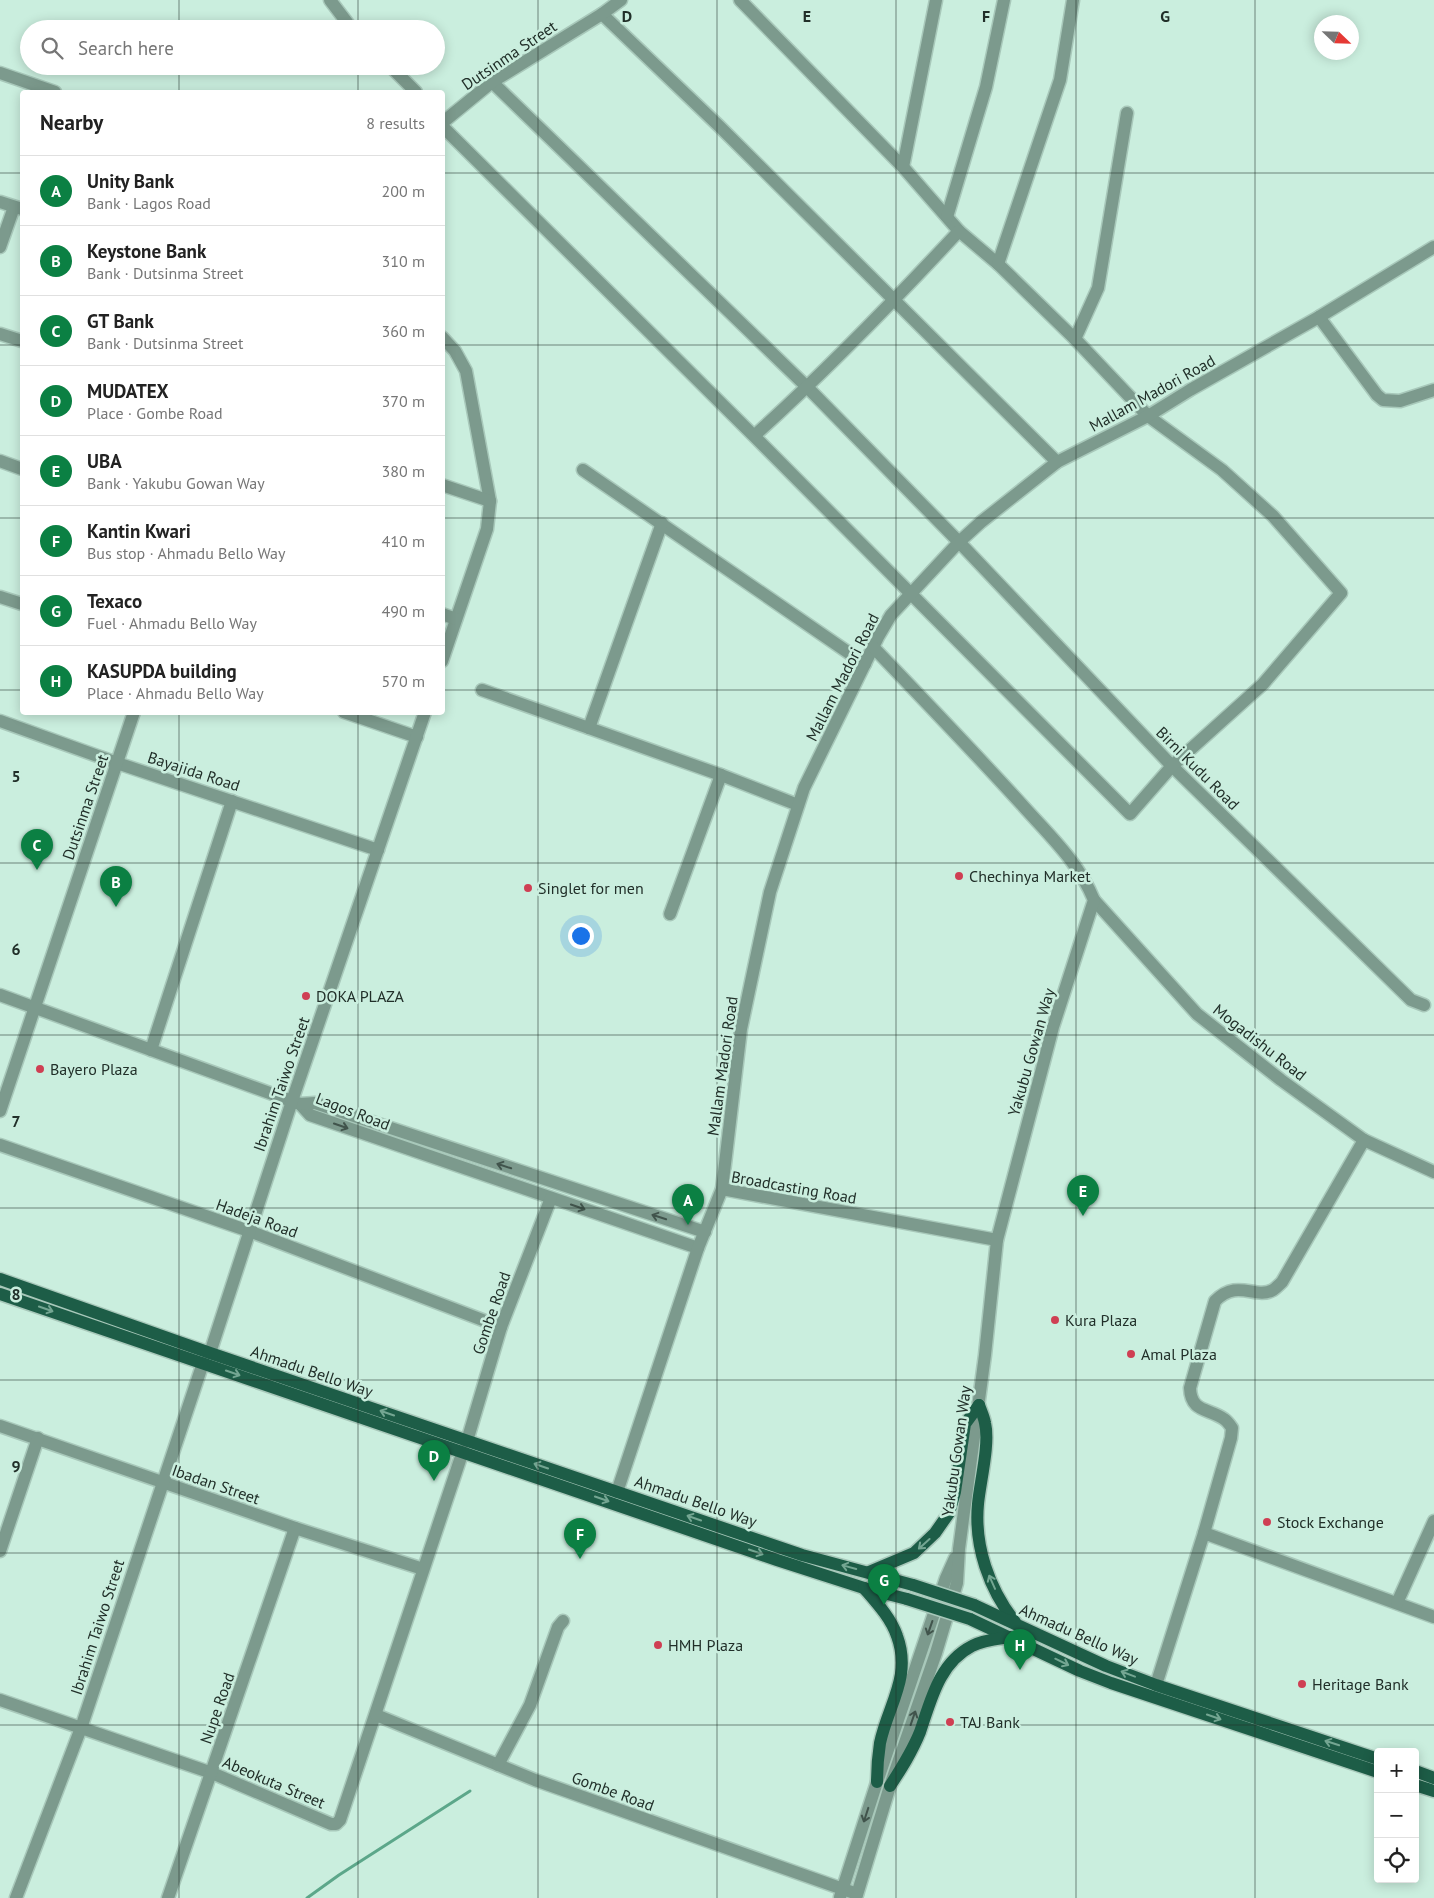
<!DOCTYPE html>
<html lang="en">
<head>
<meta charset="utf-8">
<style>
  :root { --surface:#fff; --page:#f6f6f6; --text:#222; --muted:#767676; --line:#e0e0e0; --accent:#0b8043 }
  body { margin:0; font-family:"PT Sans",sans-serif; background:var(--page); color:var(--text) }
  .controls { position:absolute; right:15px; bottom:15px; display:grid; overflow:hidden; border-radius:5px; box-shadow:0 2px 12px #0003 }
  .controls button { width:45px; height:45px; display:grid; place-items:center; padding:0; border:0; border-bottom:1px solid var(--line); background:var(--surface); color:var(--text); font:25px sans-serif }
  .compass { position:absolute; left:1314px; top:15px; width:45px; height:45px; border-radius:50%; background:var(--surface); box-shadow:0 2px 12px #0003; rotate:113deg }
  .you { position:absolute; left:580px; top:935px; width:18px; height:18px; margin:-12px; border:4px solid #fff; border-radius:50%; background:#1a73e8; box-shadow:0 0 0 8px #1a73e833 }
  .badge { display:grid; place-items:center; width:32px; height:32px; border-radius:50%; background:var(--accent); color:#fff; font-size:16px; font-weight:700 }
  .pin { position:absolute; translate:-50% -41px; filter:drop-shadow(0 1px 2px #0008) }
  .pin::after { content:''; position:absolute; top:26px; width:18px; height:15px; background:inherit; clip-path:polygon(0 0,100% 0,50% 100%) }
  .list { margin:0; padding:0; list-style:none }
  h2 { display:flex; justify-content:space-between; align-items:center; height:65px; margin:0; padding:0 20px; font-size:21px }
  h2 small { font-size:16px; font-weight:400; color:var(--muted) }
  .list li { display:grid; grid-template-columns:32px 1fr auto; gap:15px; align-items:center; box-sizing:border-box; height:70px; padding:0 20px; border-top:1px solid var(--line) }
  .list b { display:block; font-size:19px; white-space:nowrap }
  .list p { margin:0; font-size:16px; white-space:nowrap; color:var(--muted) }
  .list em { font-size:16px; font-style:normal; color:var(--muted) }
  .icon { flex:none; width:28px; height:28px; fill:none; stroke:currentColor; stroke-width:2; stroke-linecap:round; stroke-linejoin:round }
  .map { position:relative; flex:none; width:1434px; height:1898px; overflow:hidden }
  .search { position:absolute; background:var(--surface); box-shadow:0 2px 12px #0003; left:20px; top:20px; width:425px; height:55px; display:flex; align-items:center; gap:12px; box-sizing:border-box; padding:0 18px; border-radius:28px; color:var(--muted); font-size:19px }
  .panel { position:absolute; background:var(--surface); box-shadow:0 2px 12px #0003; left:20px; top:90px; width:425px; height:625px; border-radius:5px }
  .map>svg:first-child { display:block }
  .lines { fill:none; stroke-linecap:round; stroke-linejoin:round }
  .stream { stroke:#5ca78a; stroke-width:3 }
  .minor-casing { stroke:#a8c8ba; stroke-width:15 }
  .major-casing { stroke:#a8c8ba; stroke-width:15 }
  .minor { stroke:#7c9a8d; stroke-width:12 }
  .major { stroke:#1d5d47; stroke-width:12 }
  .major-bridge-casing { stroke:#a8c8ba; stroke-width:15; stroke-linecap:butt }
  .major-bridge { stroke:#1d5d47; stroke-width:12 }
  .oneway { stroke:#41544c }
  .oneway2 { stroke:#74a692 }
  .grid { fill:none; stroke:#212f29; stroke-width:1; stroke-opacity:0.55 }
  .poi-dot { fill:#cf3f53; stroke:#caeede; stroke-width:2 }
  .labels { text-anchor:middle; stroke-width:5; stroke-linejoin:round; paint-order:stroke }
  .street-label { font-size:16px; fill:#212f29; stroke:#caeede }
  .poi-label { font-size:16px; fill:#212f29; stroke:#caeede; text-anchor:start }
  .grid-label { font-size:16px; text-anchor:middle; font-weight:bold; fill:#212f29; stroke:#caeede; stroke-width:5; stroke-linejoin:round; paint-order:stroke }
</style>
</head>
<body>
<div class="map">
<svg width="1434" height="1898" viewBox="0 0 1434 1898">
  <rect width="100%" height="100%" fill="#caeede"/>
  <g class="lines">
    <!-- stream -->
    <polyline class="stream" points="307,1898 339,1875 470,1791"/>
    <defs>
      <g id="minor">
        <polyline points="330,0 352,29"/>
        <polyline points="740,0 903,167 959,231"/>
        <polyline points="602,14 719,126 1057,462"/>
        <polyline points="390,66 416,92"/>
        <polyline points="0,73 55,92"/>
        <polyline points="492,82 808,388 959,542 1172,766 1411,1000 1424,1005"/>
        <polyline points="442,123 492,82 602,14 621,0"/>
        <path d="M 442,126 L 754,436 L 1130,814 L 1172,766 L 1263,684 L 1341,593 L 1273,516 L 1222,470 L 1148,416 L 1075,339 L 998,264 L 959,231 C 893,302 826,371 754,436"/>
        <polyline points="903,167 936,0"/>
        <polyline points="0,202 22,209"/>
        <polyline points="947,217 986,87 1004,0"/>
        <polyline points="0,247 14,207"/>
        <polyline points="998,264 1060,80 1073,0"/>
        <polyline points="1319,317 1377,395 1383,400 1400,401 1434,390"/>
        <polyline points="0,334 22,341"/>
        <polyline points="442,337 455,351 466,371 490,501 487,529 442,661"/>
        <polyline points="1075,339 1098,288 1127,113"/>
        <polyline points="0,461 22,469"/>
        <polyline points="583,470 865,664"/>
        <polyline points="442,485 490,501"/>
        <polyline points="0,597 22,604"/>
        <polyline points="442,614 456,619"/>
        <polyline points="482,690 721,775 798,805"/>
        <polyline points="344,712 417,737"/>
        <polyline points="0,721 117,763 378,850"/>
        <polyline points="589,728 662,523"/>
        <polyline points="1094,900 1197,1014 1281,1080 1364,1140 1434,1172"/>
        <polyline points="670,914 721,775"/>
        <polyline points="0,995 300,1104 310,1115 698,1248"/>
        <polyline points="151,1050 232,801"/>
        <polyline points="300,1104 315,1103 705,1232"/>
        <polyline points="0,1111 134,712"/>
        <polyline points="0,1145 249,1231 501,1327"/>
        <polyline points="722,1189 997,1240"/>
        <polyline points="210,1353 292,1101 425,712"/>
        <polyline points="0,1426 295,1528 423,1569"/>
        <polyline points="467,1441 501,1327 551,1198"/>
        <polyline points="617,1492 698,1248 722,1189 741,1029 770,892 804,788 878,637 891,615 959,542 981,522 1057,462 1148,416 1190,390 1319,317 1434,247"/>
        <polyline points="1204,1533 1434,1617"/>
        <polyline points="0,1551 38,1438"/>
        <polyline points="1397,1603 1434,1521"/>
        <path d="M 1156,1685 L 1204,1533 L 1231,1438 L 1232,1428 C 1230,1425 1227,1421 1224,1419 C 1209,1408 1191,1413 1190,1388 L 1215,1301 C 1238,1278 1255,1300 1273,1290 C 1276,1288 1280,1284 1282,1282 L 1364,1140"/>
        <polyline points="0,1700 212,1773 331,1824 336,1824 340,1820 463,1451"/>
        <polyline points="376,1715 535,1780 857,1894"/>
        <polyline points="498,1765 530,1705 558,1627 563,1621"/>
        <polyline points="840,1897 877,1782 946,1578 955,1558"/>
        <polyline points="16,1898 81,1728 203,1363"/>
        <polyline points="168,1898 295,1528"/>
        <path d="M 856,1898 L 890,1786 L 936,1653 L 957,1583 L 959,1549 L 985,1355 L 997,1240 L 1053,1027 L 1094,900 C 1079,863 1050,836 1024,807 C 975,753 924,700 873,647"/>
      </g>
      <g id="major">
        <polyline points="0,1279 210,1353 802,1555 913,1585"/>
        <polyline points="0,1294 777,1560 864,1588 907,1599"/>
        <path d="M 979,1405 C 981,1411 984,1417 985,1423 C 990,1444 980,1482 978,1504 C 974,1546 989,1589 1015,1622"/>
        <polyline points="869,1572 914,1553 935,1533 949,1513 955,1492 965,1424 979,1405"/>
        <path d="M 864,1588 C 876,1602 891,1618 897,1636 C 912,1677 888,1705 880,1743 C 878,1756 877,1769 877,1782"/>
        <polyline points="974,1605 1106,1666 1156,1685 1378,1759"/>
        <polyline points="970,1619 1080,1671 1111,1683 1378,1772"/>
        <polyline points="1415,1771 1434,1778"/>
        <polyline points="1415,1785 1434,1791"/>
        <path d="M 890,1786 C 901,1769 912,1752 920,1732 C 931,1700 939,1663 972,1646 C 983,1640 997,1639 1010,1637"/>
      </g>
    </defs>
    <!-- minor casing -->
    <use href="#minor" class="minor-casing"/>
    <!-- major casing -->
    <use href="#major" class="major-casing"/>
    <!-- minor -->
    <use href="#minor" class="minor"/>
    <!-- major -->
    <use href="#major" class="major"/>
    <defs>
      <g id="major-bridge">
        <polyline points="913,1585 974,1605"/>
        <polyline points="907,1599 970,1619"/>
      </g>
    </defs>
    <!-- major-bridge casing -->
    <use href="#major-bridge" class="major-bridge-casing"/>
    <!-- major-bridge -->
    <use href="#major-bridge" class="major-bridge"/>
  </g>
  <!-- one-way arrows -->
  <defs><path id="oneway-shaft" d="M-6 0H5M1.5-3L5.5 0L1.5 3" fill="none" stroke-width="1.6" stroke-linecap="round" stroke-linejoin="round" transform="scale(1.25)"/></defs>
  <g class="oneway">
    <use href="#oneway-shaft" transform="translate(341 1126) rotate(19)"/>
    <use href="#oneway-shaft" transform="translate(504 1166) rotate(-162)"/>
    <use href="#oneway-shaft" transform="translate(578 1207) rotate(19)"/>
    <use href="#oneway-shaft" transform="translate(659 1217) rotate(-162)"/>
    <use href="#oneway-shaft" transform="translate(930 1628) rotate(109)"/>
    <use href="#oneway-shaft" transform="translate(913 1718) rotate(-71)"/>
    <use href="#oneway-shaft" transform="translate(866 1815) rotate(108)"/>
  </g>
  <g class="oneway2">
    <use href="#oneway-shaft" transform="translate(46 1309) rotate(19)"/>
    <use href="#oneway-shaft" transform="translate(233 1373) rotate(19)"/>
    <use href="#oneway-shaft" transform="translate(387 1413) rotate(-161)"/>
    <use href="#oneway-shaft" transform="translate(541 1466) rotate(-161)"/>
    <use href="#oneway-shaft" transform="translate(602 1499) rotate(19)"/>
    <use href="#oneway-shaft" transform="translate(694 1518) rotate(-161)"/>
    <use href="#oneway-shaft" transform="translate(924 1544) rotate(138)"/>
    <use href="#oneway-shaft" transform="translate(756 1552) rotate(19)"/>
    <use href="#oneway-shaft" transform="translate(849 1567) rotate(-165)"/>
    <use href="#oneway-shaft" transform="translate(992 1582) rotate(-114)"/>
    <use href="#oneway-shaft" transform="translate(1062 1662) rotate(26)"/>
    <use href="#oneway-shaft" transform="translate(1128 1674) rotate(-159)"/>
    <use href="#oneway-shaft" transform="translate(1214 1717) rotate(19)"/>
    <use href="#oneway-shaft" transform="translate(1332 1743) rotate(-162)"/>
  </g>
  <!-- grid -->
  <path class="grid" d="M 179,0 L 179,29M 358,0 L 358,29M 538,0 L 538,1898M 717,0 L 717,1898M 896,0 L 896,1898M 1076,0 L 1076,1898M 1255,0 L 1255,1898M 179,66 L 179,92M 358,66 L 358,92M 0,173 L 22,173M 442,173 L 1434,173M 0,345 L 22,345M 442,345 L 1434,345M 0,518 L 22,518M 442,518 L 1434,518M 0,690 L 22,690M 442,690 L 1434,690M 179,712 L 179,1898M 358,712 L 358,1898M 0,863 L 1434,863M 0,1035 L 1434,1035M 0,1208 L 1434,1208M 0,1380 L 1434,1380M 0,1553 L 1434,1553M 0,1725 L 1434,1725"/>
  <!-- markers -->
  <g class="poi-dot">
    <circle cx="959" cy="876" r="5"/>
    <circle cx="528" cy="888" r="5"/>
    <circle cx="306" cy="996" r="5"/>
    <circle cx="40" cy="1069" r="5"/>
    <circle cx="1055" cy="1320" r="5"/>
    <circle cx="1131" cy="1354" r="5"/>
    <circle cx="1267" cy="1522" r="5"/>
    <circle cx="658" cy="1645" r="5"/>
    <circle cx="1302" cy="1684" r="5"/>
    <circle cx="950" cy="1722" r="5"/>
  </g>
  <g class="labels">
    <!-- street labels -->
    <g class="street-label">
      <text transform="translate(509 55) rotate(-34)" y="6">Dutsinma Street</text>
      <text transform="translate(1152 393) rotate(-29)" y="6">Mallam Madori Road</text>
      <text transform="translate(842 677) rotate(-63)" y="6">Mallam Madori Road</text>
      <text transform="translate(1198 768) rotate(45)" y="6">Birni Kudu Road</text>
      <text transform="translate(194 771) rotate(18)" y="6">Bayajida Road</text>
      <text transform="translate(85 807) rotate(-71)" y="6">Dutsinma Street</text>
      <text transform="translate(1260 1042) rotate(38)" y="6">Mogadishu Road</text>
      <text transform="translate(1031 1052) rotate(-74)" y="6">Yakubu Gowan Way</text>
      <text transform="translate(722 1066) rotate(-82)" y="6">Mallam Madori Road</text>
      <text transform="translate(281 1084) rotate(-71)" y="6">Ibrahim Taiwo Street</text>
      <text transform="translate(353 1111) rotate(21)" y="6">Lagos Road</text>
      <text transform="translate(794 1187) rotate(10)" y="6">Broadcasting Road</text>
      <text transform="translate(257 1218) rotate(20)" y="6">Hadeja Road</text>
      <text transform="translate(491 1313) rotate(-71)" y="6">Gombe Road</text>
      <text transform="translate(312 1371) rotate(19)" y="6">Ahmadu Bello Way</text>
      <text transform="translate(956 1451) rotate(-82)" y="6">Yakubu Gowan Way</text>
      <text transform="translate(216 1484) rotate(19)" y="6">Ibadan Street</text>
      <text transform="translate(696 1501) rotate(19)" y="6">Ahmadu Bello Way</text>
      <text transform="translate(97 1627) rotate(-72)" y="6">Ibrahim Taiwo Street</text>
      <text transform="translate(1079 1634) rotate(24)" y="6">Ahmadu Bello Way</text>
      <text transform="translate(217 1708) rotate(-71)" y="6">Nupe Road</text>
      <text transform="translate(274 1782) rotate(23)" y="6">Abeokuta Street</text>
      <text transform="translate(613 1791) rotate(20)" y="6">Gombe Road</text>
    </g>
    <!-- poi labels -->
    <g class="poi-label">
      <text x="969" y="882">Chechinya Market</text>
      <text x="538" y="894">Singlet for men</text>
      <text x="316" y="1002">DOKA PLAZA</text>
      <text x="50" y="1075">Bayero Plaza</text>
      <text x="1065" y="1326">Kura Plaza</text>
      <text x="1141" y="1360">Amal Plaza</text>
      <text x="1277" y="1528">Stock Exchange</text>
      <text x="668" y="1651">HMH Plaza</text>
      <text x="1312" y="1690">Heritage Bank</text>
      <text x="960" y="1728">TAJ Bank</text>
    </g>
  </g>
  <g class="grid-label">
    <text x="627" y="22">D</text>
    <text x="807" y="22">E</text>
    <text x="986" y="22">F</text>
    <text x="1165" y="22">G</text>
    <text x="16" y="782">5</text>
    <text x="16" y="955">6</text>
    <text x="16" y="1127">7</text>
    <text x="16" y="1300">8</text>
    <text x="16" y="1472">9</text>
  </g>
</svg>
<div class="controls">
<button>+</button>
<button>−</button>
<button><svg class="icon" aria-label="locate" viewBox="0 0 24 24"><circle cx="12" cy="12" r="6"/><path d="M12 2v4M12 18v4M2 12h4M18 12h4"/></svg></button>
</div>
<svg class="compass" viewBox="-18 -18 36 36"><path d="M0-13l5 13h-10z" fill="#e53935"/><path d="M0 13l5-13h-10z" fill="#767676"/></svg>
<div class="you"></div>
<div class="pin badge" style="left:688px;top:1225px">A</div>
<div class="pin badge" style="left:116px;top:907px">B</div>
<div class="pin badge" style="left:37px;top:870px">C</div>
<div class="pin badge" style="left:434px;top:1481px">D</div>
<div class="pin badge" style="left:1083px;top:1216px">E</div>
<div class="pin badge" style="left:580px;top:1559px">F</div>
<div class="pin badge" style="left:884px;top:1605px">G</div>
<div class="pin badge" style="left:1020px;top:1670px">H</div>
<div class="search"><svg class="icon" aria-label="search" viewBox="0 0 24 24"><circle cx="10" cy="10" r="6"/><path d="M15 15l6 6"/></svg>Search here</div>
<section class="panel">
<h2>Nearby<small>8 results</small></h2>
<ul class="list">
<li><span class="badge">A</span><div><b>Unity Bank</b><p>Bank · Lagos Road</p></div><em>200 m</em></li>
<li><span class="badge">B</span><div><b>Keystone Bank</b><p>Bank · Dutsinma Street</p></div><em>310 m</em></li>
<li><span class="badge">C</span><div><b>GT Bank</b><p>Bank · Dutsinma Street</p></div><em>360 m</em></li>
<li><span class="badge">D</span><div><b>MUDATEX</b><p>Place · Gombe Road</p></div><em>370 m</em></li>
<li><span class="badge">E</span><div><b>UBA</b><p>Bank · Yakubu Gowan Way</p></div><em>380 m</em></li>
<li><span class="badge">F</span><div><b>Kantin Kwari</b><p>Bus stop · Ahmadu Bello Way</p></div><em>410 m</em></li>
<li><span class="badge">G</span><div><b>Texaco</b><p>Fuel · Ahmadu Bello Way</p></div><em>490 m</em></li>
<li><span class="badge">H</span><div><b>KASUPDA building</b><p>Place · Ahmadu Bello Way</p></div><em>570 m</em></li>
</ul>
</section>
</div>
</body>
</html>
